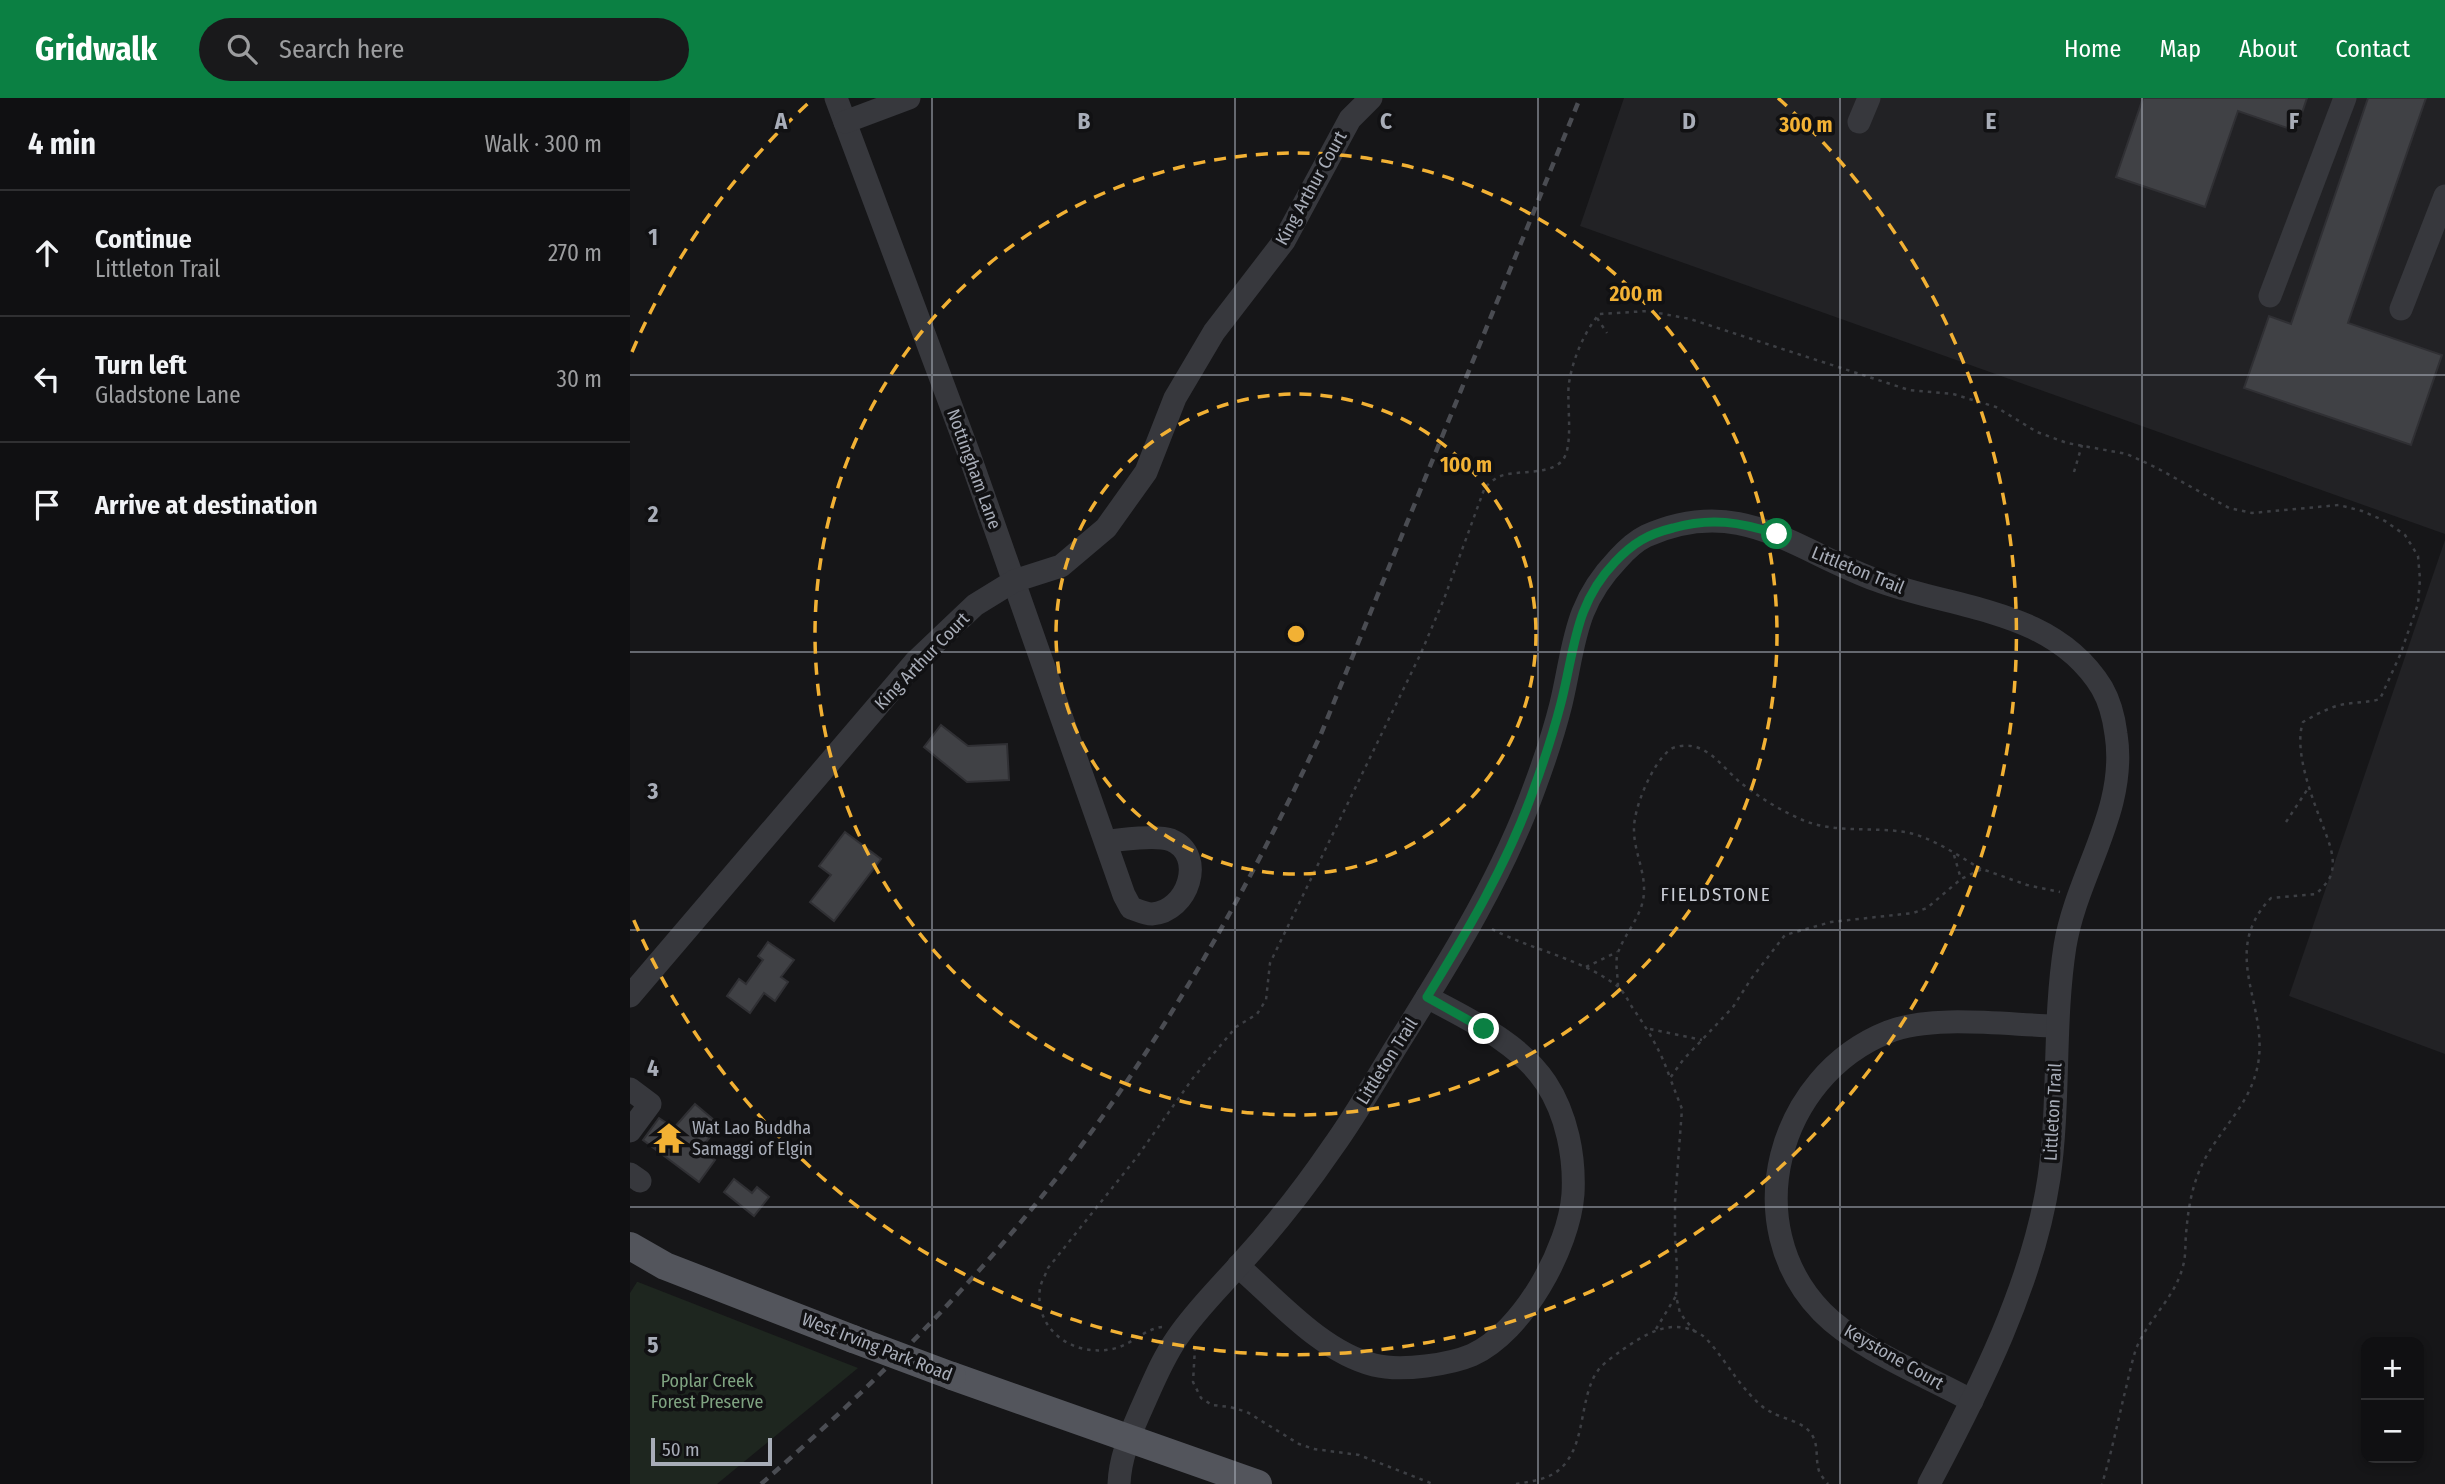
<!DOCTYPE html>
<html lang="en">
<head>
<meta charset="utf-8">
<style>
  :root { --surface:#101012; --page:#19191b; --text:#f1f3f6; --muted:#9c9d9f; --line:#303032; --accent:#0b8043 }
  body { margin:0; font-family:"Fira Sans Condensed",sans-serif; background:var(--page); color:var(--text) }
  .controls { position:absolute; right:21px; bottom:21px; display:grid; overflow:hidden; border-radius:14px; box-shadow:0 4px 10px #0003 }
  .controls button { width:63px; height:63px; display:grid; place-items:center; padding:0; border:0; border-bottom:2px solid var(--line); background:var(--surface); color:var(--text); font:35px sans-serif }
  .scale { position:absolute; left:21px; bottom:18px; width:121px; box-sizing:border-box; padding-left:7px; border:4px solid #a8adb8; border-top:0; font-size:19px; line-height:24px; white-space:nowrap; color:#a8adb8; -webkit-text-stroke:5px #111113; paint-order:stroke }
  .stop { position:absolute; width:21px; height:21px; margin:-16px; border:5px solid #0b8043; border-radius:50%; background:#fff }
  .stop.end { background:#0b8043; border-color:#fff; box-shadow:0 2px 7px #0008 }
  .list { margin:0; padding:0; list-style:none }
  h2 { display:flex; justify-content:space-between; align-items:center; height:91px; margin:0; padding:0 28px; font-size:30px }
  h2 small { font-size:23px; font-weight:400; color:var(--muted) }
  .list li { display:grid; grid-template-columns:46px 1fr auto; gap:21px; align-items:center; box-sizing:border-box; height:126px; padding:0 28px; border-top:2px solid var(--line) }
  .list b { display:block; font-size:26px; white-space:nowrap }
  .list p { margin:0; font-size:23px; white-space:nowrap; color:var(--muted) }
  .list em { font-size:23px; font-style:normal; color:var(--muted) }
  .icon { flex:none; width:38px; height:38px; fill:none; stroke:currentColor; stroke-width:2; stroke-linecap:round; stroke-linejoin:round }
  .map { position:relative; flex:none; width:1815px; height:1386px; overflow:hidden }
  header { display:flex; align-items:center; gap:42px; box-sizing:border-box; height:98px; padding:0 35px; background:var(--accent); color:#fff }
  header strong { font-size:33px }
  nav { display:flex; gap:38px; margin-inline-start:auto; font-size:24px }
  .search { width:490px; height:63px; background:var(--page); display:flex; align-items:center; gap:18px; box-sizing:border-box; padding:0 24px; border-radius:38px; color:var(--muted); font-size:26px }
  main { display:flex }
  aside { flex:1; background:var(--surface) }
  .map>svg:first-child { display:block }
  .built { fill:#222225 }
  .green { fill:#1e261f }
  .building { fill:#404145; stroke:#303034; stroke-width:2 }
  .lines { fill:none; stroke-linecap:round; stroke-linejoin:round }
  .path { stroke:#3d3f44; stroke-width:2.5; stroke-dasharray:3.5 5; stroke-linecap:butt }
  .minor { stroke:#37383d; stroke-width:23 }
  .major { stroke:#53555c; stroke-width:28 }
  .rail { stroke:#4a4c52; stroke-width:4.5; stroke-dasharray:9 7; stroke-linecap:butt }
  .major-bridge { stroke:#53555c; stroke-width:28 }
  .route { stroke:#0b8043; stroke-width:9 }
  .grid { fill:none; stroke:#a8adb8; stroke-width:2; stroke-opacity:0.55 }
  .ring { fill:none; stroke:#f2b134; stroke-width:3.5; stroke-dasharray:12 9 }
  .labels { text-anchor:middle; stroke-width:7; stroke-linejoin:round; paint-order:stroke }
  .street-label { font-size:18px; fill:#a8adb8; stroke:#111113 }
  .poi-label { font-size:18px; fill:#a8adb8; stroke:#111113; text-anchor:start }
  .park-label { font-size:18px; fill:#7fa381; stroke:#111113 }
  .neighbourhood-label { font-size:19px; letter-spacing:2px; fill:#c9ccd4; stroke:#111113 }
  .grid-label { font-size:23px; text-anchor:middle; font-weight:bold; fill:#a8adb8; stroke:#111113; stroke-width:7; stroke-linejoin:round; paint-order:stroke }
  .centre { fill:#f2b134; stroke:#111113; stroke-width:3.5 }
  .ring-label { font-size:21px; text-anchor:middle; font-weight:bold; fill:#f2b134; stroke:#111113; stroke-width:7; stroke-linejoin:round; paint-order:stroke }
</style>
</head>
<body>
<header>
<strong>Gridwalk</strong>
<div class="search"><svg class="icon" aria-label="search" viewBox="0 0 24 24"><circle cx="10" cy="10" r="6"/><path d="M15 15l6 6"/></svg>Search here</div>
<nav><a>Home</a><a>Map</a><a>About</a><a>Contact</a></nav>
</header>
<main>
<aside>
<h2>4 min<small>Walk · 300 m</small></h2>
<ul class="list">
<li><svg class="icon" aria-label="ahead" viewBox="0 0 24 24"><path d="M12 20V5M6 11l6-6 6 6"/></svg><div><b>Continue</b><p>Littleton Trail</p></div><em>270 m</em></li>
<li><svg class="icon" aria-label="left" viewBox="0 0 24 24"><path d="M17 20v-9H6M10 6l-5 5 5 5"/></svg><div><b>Turn left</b><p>Gladstone Lane</p></div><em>30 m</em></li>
<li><svg class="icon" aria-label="arrive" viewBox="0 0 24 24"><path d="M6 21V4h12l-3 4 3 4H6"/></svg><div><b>Arrive at destination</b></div></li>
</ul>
</aside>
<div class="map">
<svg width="1815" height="1386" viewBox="0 0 1815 1386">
  <rect width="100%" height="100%" fill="#161618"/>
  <!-- built -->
  <g class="built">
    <polygon points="994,0 1815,0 1815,436 950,128"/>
    <polygon points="1815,442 1815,956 1659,898"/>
  </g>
  <!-- green -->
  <polygon class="green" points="7,1184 8,1184 228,1270 87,1386 0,1386 0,1195"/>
  <!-- building -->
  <g class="building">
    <polygon points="1513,0 1677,0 1666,33 1608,13 1575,109 1486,79"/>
    <polygon points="1738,0 1796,0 1718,225 1812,257 1781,347 1614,290 1639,218 1661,226"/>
    <polygon points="311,627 338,648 377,646 379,682 337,684 294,649"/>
    <polygon points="215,734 251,761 204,823 180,804 201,777 189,768"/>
    <polygon points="138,844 164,862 151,879 158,884 145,903 134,895 120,915 97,898 109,881 116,886 133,862 128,858"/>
    <polygon points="65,1006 90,1027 70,1051 85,1062 69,1084 13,1042 29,1020 44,1030"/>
    <polygon points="104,1081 122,1095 127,1089 139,1099 124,1118 94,1094"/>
  </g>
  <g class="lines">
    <!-- path -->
    <g class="path">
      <polyline points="967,220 977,235"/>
      <polyline points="1444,374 1452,347"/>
      <polyline points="1656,724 1679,689"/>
      <polyline points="1324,757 1331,781"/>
      <path d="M 862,831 C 902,852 949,860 986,887 C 993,892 997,901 1002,909 C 1018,932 1031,953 1040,980"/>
      <polyline points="956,869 987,854"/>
      <path d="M 988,888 C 988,878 984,861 989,852 C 997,832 1013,817 1014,794 C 1015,773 1004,753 1004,732 C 1003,711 1023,663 1041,651 C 1046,648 1055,647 1061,648 C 1082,651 1096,673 1111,685 C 1130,700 1153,714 1175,723 C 1206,735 1243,729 1275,734 C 1302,739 1327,757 1351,771"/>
      <polyline points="1020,931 1072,942"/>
      <path d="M 532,1229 C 514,1231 500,1248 482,1251 C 443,1259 404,1232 410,1190 C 411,1184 416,1176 418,1170 L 507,1059 L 563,980 L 606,929 L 627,916 L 636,902 L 640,865 L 791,555 L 814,501 L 855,389 C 859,386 864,381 868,379 C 887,371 915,378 931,364 C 945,351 936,304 939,285 C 943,260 954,235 969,216 L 1018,213 L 1060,221 L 1279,292 L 1323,296 L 1366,309 L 1407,334 L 1437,345 L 1497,356 L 1527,370 L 1599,410 L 1622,415 L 1709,407 L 1732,413 L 1755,423 L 1775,437 L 1788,458 L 1790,481 L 1788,506 L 1770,557 L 1750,601 C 1737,605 1723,604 1710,607 C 1696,611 1685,617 1673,624 C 1663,653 1683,702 1694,731 C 1699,744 1705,759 1702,773 C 1700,783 1693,789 1686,796 L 1641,800 C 1585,858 1646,913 1625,978 C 1615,1012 1585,1037 1571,1069 C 1561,1091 1558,1113 1556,1136 C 1555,1147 1556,1158 1553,1168 C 1545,1200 1518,1221 1506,1251 C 1501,1266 1498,1283 1494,1298 C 1487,1327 1481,1357 1472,1386"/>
      <polyline points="1026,1231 1046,1198"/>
      <polyline points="1065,1234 1050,1215 1046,1198 1047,1171 1045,1137 1045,1104 1052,1011 1040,980 1053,962 1103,909 1121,881 1155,837 1201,824 1283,815 1297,810 1331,781 1352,771 1397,787 1430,794"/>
      <polyline points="565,1249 563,1284 571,1300 582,1307 600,1309 617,1314 669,1346 684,1351 729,1357 803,1386"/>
      <path d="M 886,1386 C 904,1383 922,1381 934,1367 C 955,1343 950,1304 965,1277 C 971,1266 983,1259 992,1252 C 1016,1236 1041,1219 1070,1236 C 1082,1242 1105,1281 1117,1293 C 1123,1300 1132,1310 1141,1314 C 1153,1321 1175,1324 1182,1337 C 1189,1348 1185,1361 1189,1373 C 1190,1377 1195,1382 1198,1386"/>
    </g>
    <!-- minor -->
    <g class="minor">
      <path d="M 206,0 L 339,356 L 494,797 L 501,810 C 507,812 515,816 522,816 C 558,814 577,757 541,742 C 528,737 490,741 476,744"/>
      <polyline points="215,24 279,0"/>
      <polyline points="1229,24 1239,0"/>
      <polyline points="1640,198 1715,0"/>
      <polyline points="1771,211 1815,98"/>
      <polyline points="0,898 286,563 345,507 384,483 431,468 476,430 516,374 545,300 584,234 654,143 720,21 741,0"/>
      <polyline points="0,991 20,1006 0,1033"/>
      <polyline points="0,1076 10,1083"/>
      <path d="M 608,1168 C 648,1203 692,1254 744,1267 C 760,1271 780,1270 796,1268 C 812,1266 828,1263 842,1257 C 893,1234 939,1150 943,1096 C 945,1059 937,1017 916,985 C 889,944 839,922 797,899"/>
      <path d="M 1342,1303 C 1297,1278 1228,1251 1192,1214 C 1107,1127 1147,978 1258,934 C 1302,916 1378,927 1426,928"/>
      <path d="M 489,1386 C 490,1361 499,1339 509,1316 C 521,1290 531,1263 547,1240 C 566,1212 589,1190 611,1165 C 644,1129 674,1091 702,1050 C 728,1014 750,974 774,936 C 824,856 873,777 905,688 C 915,661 924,634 931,606 C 945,547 943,508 988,461 C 996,452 1004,444 1016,438 C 1110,396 1164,452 1246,482 C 1325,512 1423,510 1472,590 C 1480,604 1484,620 1486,636 C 1498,712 1447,775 1435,848 C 1423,925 1430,1003 1419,1080 C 1403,1186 1349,1292 1299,1386"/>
    </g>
    <!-- major -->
    <g class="major">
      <polyline points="0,1148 35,1168 223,1241"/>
      <polyline points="322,1278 628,1386"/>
    </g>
    <!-- rail -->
    <path class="rail" d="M 131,1386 C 265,1269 390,1140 491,992 C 568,879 633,760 691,636 L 950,0"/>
    <!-- major-bridge -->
    <polyline class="major-bridge" points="223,1241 322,1278"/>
  </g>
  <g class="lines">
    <!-- route -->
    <path class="route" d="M 854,931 L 797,899 C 837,834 876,768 902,696 C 913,666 923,636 931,605 C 945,551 944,507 985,464 C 1003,445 1018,436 1043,430 C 1081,419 1110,424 1147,436"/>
  </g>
  <!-- grid -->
  <path class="grid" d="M 302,0 L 302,1386M 605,0 L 605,1386M 908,0 L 908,1386M 1210,0 L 1210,1386M 1512,0 L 1512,1386M 0,277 L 1815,277M 0,554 L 1815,554M 0,832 L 1815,832M 0,1109 L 1815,1109"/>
  <!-- distance rings -->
  <g class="ring">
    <circle cx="666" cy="536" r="240"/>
    <circle cx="666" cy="536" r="481"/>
    <path d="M2 254A721 721 0 0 1 184 0M1148 0A721 721 0 1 1 2 818"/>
  </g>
  <!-- icons -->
  <defs>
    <symbol id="temple-bare" viewBox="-9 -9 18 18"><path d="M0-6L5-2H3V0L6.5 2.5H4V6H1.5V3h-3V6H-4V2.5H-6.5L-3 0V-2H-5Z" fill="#f2b134" stroke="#111113" stroke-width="2.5" paint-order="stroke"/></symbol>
  </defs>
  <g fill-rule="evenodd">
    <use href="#temple-bare" x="17" y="1018" width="44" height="44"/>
  </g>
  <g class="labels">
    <!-- street labels -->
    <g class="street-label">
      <text transform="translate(681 90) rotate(-61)" y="6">King Arthur Court</text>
      <text transform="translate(344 371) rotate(70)" y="6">Nottingham Lane</text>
      <text transform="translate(1228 472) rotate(22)" y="6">Littleton Trail</text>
      <text transform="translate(292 563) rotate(-46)" y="6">King Arthur Court</text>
      <text transform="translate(757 963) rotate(-58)" y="6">Littleton Trail</text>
      <text transform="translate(1423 1014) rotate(-87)" y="6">Littleton Trail</text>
      <text transform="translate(247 1249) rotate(21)" y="6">West Irving Park Road</text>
      <text transform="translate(1264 1259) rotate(30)" y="6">Keystone Court</text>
    </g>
    <!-- poi labels -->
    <g class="poi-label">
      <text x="62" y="1036">Wat Lao Buddha<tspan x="62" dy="21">Samaggi of Elgin</tspan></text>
    </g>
    <!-- park labels -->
    <g class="park-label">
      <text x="77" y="1289">Poplar Creek<tspan x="77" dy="21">Forest Preserve</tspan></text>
    </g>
    <!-- neighbourhood labels -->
    <g class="neighbourhood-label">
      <text x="1086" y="803">FIELDSTONE</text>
    </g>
  </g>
  <g class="grid-label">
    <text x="151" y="31">A</text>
    <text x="454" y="31">B</text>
    <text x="756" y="31">C</text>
    <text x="1059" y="31">D</text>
    <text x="1361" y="31">E</text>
    <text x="1664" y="31">F</text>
    <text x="23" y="147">1</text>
    <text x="23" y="424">2</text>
    <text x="23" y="701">3</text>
    <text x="23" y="978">4</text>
    <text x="23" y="1255">5</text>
  </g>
  <circle cx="666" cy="536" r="10" class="centre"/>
  <g class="ring-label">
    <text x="1176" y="34">300 m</text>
    <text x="1006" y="203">200 m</text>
    <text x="836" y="374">100 m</text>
  </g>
</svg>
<div class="controls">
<button>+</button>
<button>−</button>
</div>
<div class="scale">50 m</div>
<div class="stop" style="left:1147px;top:436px"></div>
<div class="stop end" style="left:854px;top:931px"></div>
</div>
</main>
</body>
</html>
